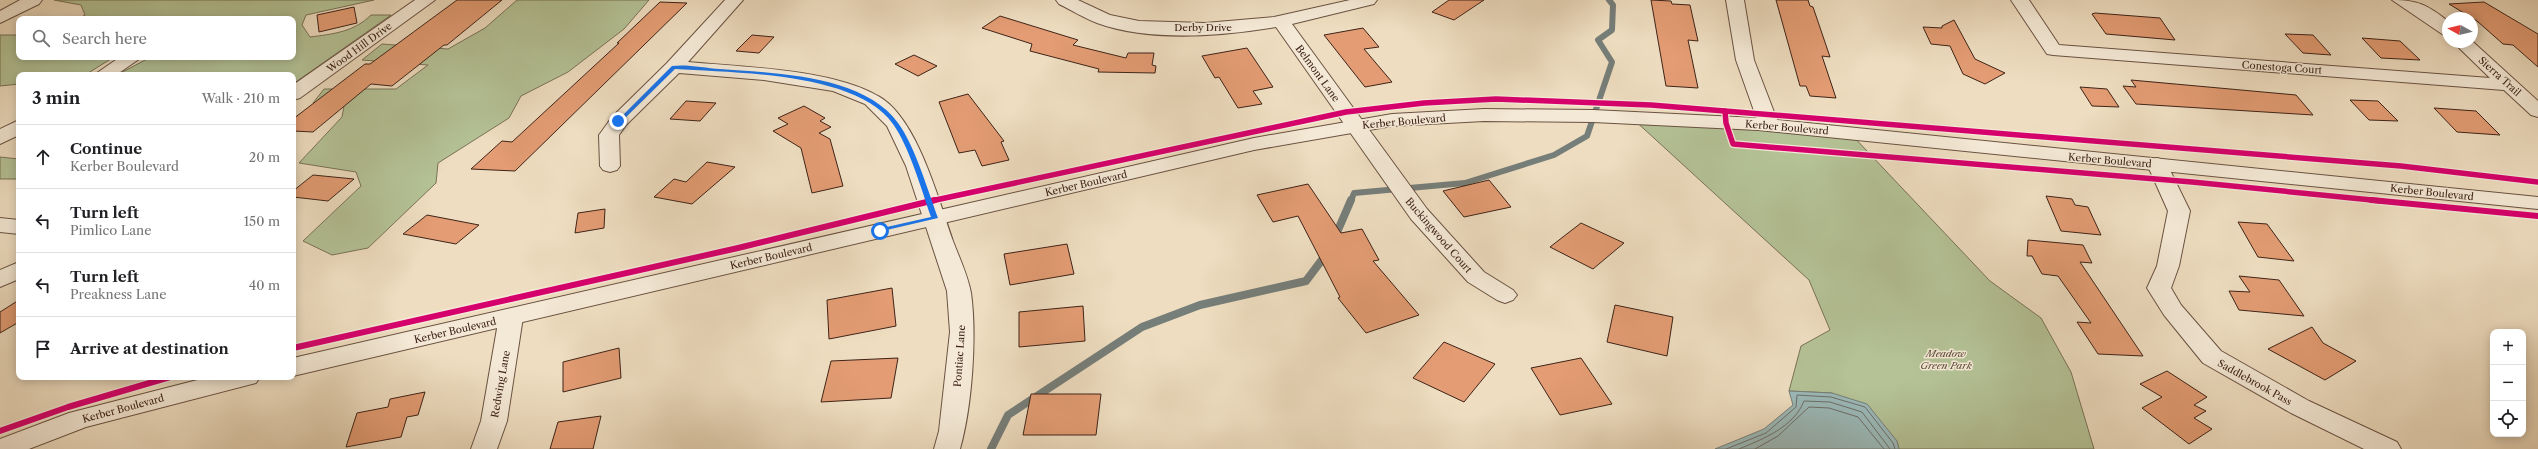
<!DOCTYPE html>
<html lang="en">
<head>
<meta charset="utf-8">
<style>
  :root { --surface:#fff; --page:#f2f2f2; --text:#202124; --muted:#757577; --line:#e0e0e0 }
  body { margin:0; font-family:"Libre Caslon Text",serif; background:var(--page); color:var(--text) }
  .controls { position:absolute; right:12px; bottom:12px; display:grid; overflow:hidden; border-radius:8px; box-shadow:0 2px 10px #0003 }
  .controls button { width:36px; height:36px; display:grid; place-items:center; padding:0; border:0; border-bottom:1px solid var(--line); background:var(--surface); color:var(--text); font:20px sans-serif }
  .compass { position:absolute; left:2442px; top:12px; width:36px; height:36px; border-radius:50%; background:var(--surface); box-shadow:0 2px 10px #0003; rotate:278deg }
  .stop { position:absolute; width:12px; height:12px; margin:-9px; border:3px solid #1a73e8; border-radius:50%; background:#fff }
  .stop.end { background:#1a73e8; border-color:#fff; box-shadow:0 1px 4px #0008 }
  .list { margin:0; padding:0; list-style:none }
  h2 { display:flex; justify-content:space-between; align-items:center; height:52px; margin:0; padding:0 16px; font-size:17px }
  h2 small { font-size:13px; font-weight:400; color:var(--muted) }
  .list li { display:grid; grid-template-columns:26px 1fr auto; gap:12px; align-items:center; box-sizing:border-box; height:64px; padding:0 16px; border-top:1px solid var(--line) }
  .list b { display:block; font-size:15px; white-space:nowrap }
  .list p { margin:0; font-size:13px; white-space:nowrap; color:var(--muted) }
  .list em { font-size:13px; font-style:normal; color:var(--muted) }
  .icon { flex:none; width:22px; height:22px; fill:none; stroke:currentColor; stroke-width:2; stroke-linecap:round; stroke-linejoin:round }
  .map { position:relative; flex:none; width:2538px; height:449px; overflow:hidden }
  .search { position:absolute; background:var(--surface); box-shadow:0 2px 10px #0003; left:16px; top:16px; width:280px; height:44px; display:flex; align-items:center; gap:10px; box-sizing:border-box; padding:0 14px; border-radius:8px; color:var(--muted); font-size:15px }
  .panel { position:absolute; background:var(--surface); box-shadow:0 2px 10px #0003; left:16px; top:72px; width:280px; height:308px; border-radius:8px }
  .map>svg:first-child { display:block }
  .green { fill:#b4c296; stroke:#797257 }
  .water { fill:#9bbaba; stroke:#767e79 }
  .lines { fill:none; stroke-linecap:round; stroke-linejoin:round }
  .shore { stroke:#6c6e69; stroke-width:1 }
  .stream-far1 { stroke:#767e79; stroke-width:6 }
  .stream { stroke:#767e79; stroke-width:8 }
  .building { fill:#e39c73; stroke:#3e2318 }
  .minor-casing { stroke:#6a5242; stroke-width:2 }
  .tertiary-casing { stroke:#6a5242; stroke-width:2 }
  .minor { fill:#f4e9d6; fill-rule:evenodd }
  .tertiary { fill:#f4e9d6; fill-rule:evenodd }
  .cycleway-far1-casing { stroke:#f4e9d6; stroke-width:8 }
  .cycleway-casing { stroke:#f4e9d6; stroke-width:9 }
  .cycleway-far1 { stroke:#d6006c; stroke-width:5.5 }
  .cycleway { stroke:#d6006c; stroke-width:6 }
  .route { fill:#1a73e8 }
  .labels { text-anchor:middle; stroke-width:3; stroke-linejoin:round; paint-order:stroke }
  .street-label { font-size:10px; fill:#3e2318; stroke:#f4e9d6 }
  .park-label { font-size:10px; font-style:italic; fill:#5c4b38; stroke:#f4e9d6 }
</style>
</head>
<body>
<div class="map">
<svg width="2538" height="449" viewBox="0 0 2538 449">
  <rect width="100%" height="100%" fill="#eeddc0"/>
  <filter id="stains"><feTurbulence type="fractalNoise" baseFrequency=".005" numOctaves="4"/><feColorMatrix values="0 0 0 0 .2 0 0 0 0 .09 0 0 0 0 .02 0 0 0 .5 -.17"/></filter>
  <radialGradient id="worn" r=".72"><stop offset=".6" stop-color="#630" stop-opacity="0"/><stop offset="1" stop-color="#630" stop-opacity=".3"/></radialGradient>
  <!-- green -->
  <g class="green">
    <path d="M 54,0 L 374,0 L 306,15 L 302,25 L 310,37 C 333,34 354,32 371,15 L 391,15 L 293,84 L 293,75 L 117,75 L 147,59 L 293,57 L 293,19 L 78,19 L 85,15 L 81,5 Z"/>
    <polygon points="517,0 649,0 624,29 568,72 521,96 509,118 438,163 436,183 368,248 332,255 303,241 361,186 356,172 299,163 342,117 344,106 313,103 324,89 396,89 428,65 362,60 382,44 448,49 485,28"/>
    <polygon points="19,35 19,57 114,57 85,75 19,75 19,84 0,86 0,35"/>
    <polygon points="1632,118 1850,133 1990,281 2041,318 2071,372 2094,449 1899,449 1897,441 1832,393 1789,391 1801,346 1830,330 1809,280"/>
    <polygon points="0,157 19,159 19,179 0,179"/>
  </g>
  <!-- water -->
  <polygon class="water" points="1789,391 1832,393 1867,404 1897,441 1899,449 1715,449 1764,429 1793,405"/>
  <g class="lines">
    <!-- shore -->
    <g class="shore">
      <polyline points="1726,449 1766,433 1796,407 1797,395 1831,397 1865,407 1893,443 1895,449"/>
      <path d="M 1739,449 C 1763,439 1794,427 1804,401 L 1830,402 L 1862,412 L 1890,449"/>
      <polyline points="1755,449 1778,436 1809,407 1829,408 1858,417 1884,449"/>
    </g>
    <!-- stream-far1 -->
    <polyline class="stream-far1" points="1351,201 1354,193 1465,183 1554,155 1587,136 1612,62 1598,40 1612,30 1613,5 1609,0"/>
    <!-- stream -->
    <g class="stream">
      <polyline points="1335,237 1351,200"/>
      <polyline points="991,449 1008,415 1142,327 1200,305 1306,281 1327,253"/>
    </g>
  </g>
  <!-- building -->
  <g class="building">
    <polygon points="457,0 502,0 447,45 444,45 392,86 371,84 313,132 293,131 293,119 306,109 365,64 370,64"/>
    <polygon points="1449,0 1484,0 1454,20 1432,12"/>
    <polygon points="1651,0 1671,1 1672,4 1690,5 1698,41 1688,40 1698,88 1666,86"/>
    <polygon points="1776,0 1808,0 1810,6 1813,7 1830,57 1822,56 1836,98 1810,96 1806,86 1800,86"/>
    <polygon points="660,2 687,3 515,171 471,169 502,141 512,142 619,43 617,43"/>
    <polygon points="2484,2 2538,34 2538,67 2513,45 2503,44 2477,21 2449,4"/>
    <polygon points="354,7 357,23 319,32 317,15"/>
    <polygon points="2095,13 2160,18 2175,40 2106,34 2092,14"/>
    <polygon points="1000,16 1078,40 1073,45 1126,58 1128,53 1154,53 1152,65 1156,66 1155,73 1098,72 1099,69 1030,51 1032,44 982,28"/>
    <polygon points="1954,20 1975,59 2005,73 1985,84 1963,74 1950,46 1931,44 1923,27 1942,28 1942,26"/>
    <polygon points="1363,28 1379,47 1364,49 1392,82 1365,87 1324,35"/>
    <polygon points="2285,34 2313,35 2331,55 2303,53"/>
    <polygon points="752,35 774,37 759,53 736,51"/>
    <polygon points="2362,38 2400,41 2420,60 2381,58"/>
    <polygon points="1247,48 1273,87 1253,91 1262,104 1238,108 1219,77 1215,78 1202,56"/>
    <polygon points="914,55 937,66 918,76 895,64"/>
    <polygon points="2131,80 2296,95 2313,115 2136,104 2123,86 2136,87"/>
    <polygon points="2080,87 2107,89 2119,107 2092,106"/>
    <polygon points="968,94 1004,141 1001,142 1009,160 982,166 975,150 959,153 939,102"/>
    <polygon points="2350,100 2378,101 2398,121 2369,120"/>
    <polygon points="686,101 716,103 700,121 670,119"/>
    <polygon points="804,106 825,118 820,121 831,127 819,133 830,139 843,186 812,193 801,148 773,131 788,124 778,118"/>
    <polygon points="2434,108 2476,111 2500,135 2457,132"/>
    <polygon points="707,162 735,167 692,204 654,197 674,179 686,182"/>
    <polygon points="313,175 354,179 328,201 293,197 293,191"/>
    <polygon points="1489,180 1511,207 1464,217 1443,191"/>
    <polygon points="1308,184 1341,233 1362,229 1379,260 1373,261 1419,315 1366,333 1338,298 1340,297 1298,216 1273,222 1257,195"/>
    <polygon points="2046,196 2072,199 2075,205 2088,207 2101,235 2061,231"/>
    <polygon points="605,209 604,228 575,233 578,213"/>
    <polygon points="427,215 479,225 456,244 403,234"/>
    <polygon points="2238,222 2267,224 2294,261 2258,257"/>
    <polygon points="1581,223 1624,243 1593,269 1550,247"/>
    <polygon points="2028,240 2083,245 2092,263 2080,262 2143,356 2098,354 2077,322 2091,323 2058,276 2042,274 2032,256 2027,256"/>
    <polygon points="1067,244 1074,274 1010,285 1004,254"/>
    <polygon points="2239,276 2279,280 2304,316 2239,310 2229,291 2250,292"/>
    <polygon points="892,288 896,326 829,339 827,300"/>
    <polygon points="19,300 19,322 0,333 0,312"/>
    <polygon points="1615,305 1673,317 1667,356 1607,342"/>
    <polygon points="1083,306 1085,341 1019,347 1019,312"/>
    <polygon points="2312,327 2323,343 2356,361 2325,380 2268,349"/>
    <polygon points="1444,342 1495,364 1464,402 1413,378"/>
    <polygon points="619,348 621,378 563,392 563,362"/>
    <polygon points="898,358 891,398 821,402 831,361"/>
    <polygon points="1581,358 1612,404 1560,415 1531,368"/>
    <polygon points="2167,371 2207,397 2194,405 2206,411 2194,418 2212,429 2189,444 2142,408 2162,397 2140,384"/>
    <polygon points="425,392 418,415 407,417 401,437 346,447 357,413 388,407 390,399"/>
    <polygon points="1031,394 1101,394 1096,435 1023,435"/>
    <polygon points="601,416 593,449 550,449 558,422"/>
  </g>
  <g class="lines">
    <defs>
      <g id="minor">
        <polygon points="20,0 42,0 39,4 0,23 0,11"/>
        <polygon points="415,0 435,0 300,98 293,100 293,85"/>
        <path d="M 725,0 L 743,0 L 688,62 C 742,67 831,69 878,96 C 917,117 939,201 953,241 C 959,257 968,276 971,293 C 977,336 972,407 960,449 L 934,449 L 939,431 L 950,332 L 947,291 L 906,166 L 887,126 L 865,104 L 833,91 L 764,80 L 679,73 L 626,125 L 619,135 L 620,166 L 617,170 L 610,172 L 603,170 L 600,166 L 599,135 L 602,131 L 612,117 L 667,63 Z"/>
        <path d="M 1056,0 L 1078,0 L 1110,15 L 1139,21 L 1205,23 L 1274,17 L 1350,0 L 1377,0 L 1374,4 L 1292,24 L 1427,209 L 1484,272 L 1513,290 L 1517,295 L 1513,300 L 1505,303 L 1497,300 L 1468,282 L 1411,219 L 1276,27 C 1222,36 1149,42 1097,23 C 1084,18 1071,10 1059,4 Z"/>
        <polygon points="1726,0 1744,0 1754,60 1779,125 1776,129 1762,129 1759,125 1736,60"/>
        <polygon points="2011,0 2029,0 2059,45 2490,78 2453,42 2472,41 2538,101 2538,117 2531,115 2504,90 2053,55 2047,54"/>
        <path d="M 2392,0 C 2418,0 2427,5 2448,21 L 2448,35 L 2442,34 Z"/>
        <polygon points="120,57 142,57 116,75 94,75"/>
        <polygon points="19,120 19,135 0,144 0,129"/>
        <polygon points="2157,158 2164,160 2167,164 2190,211 2179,266 2171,288 2181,305 2221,351 2309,401 2397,442 2401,449 2364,449 2291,413 2203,363 2164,315 2147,288 2157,266 2168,211 2147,164 2150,160"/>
        <polygon points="0,218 19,220 19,234 0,232"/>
        <polygon points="19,262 19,279 0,287 0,270"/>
        <polygon points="511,309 519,311 523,317 507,421 497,449 471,449 481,421 499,317 503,311"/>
      </g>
      <g id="tertiary">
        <polygon points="1484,109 1593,110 1758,118 2538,197 2538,209 1758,130 1593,122 1484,121 1392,126 1254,150 293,376 293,358 1254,138 1392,114"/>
        <polygon points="209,377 260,377 256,383 86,427 29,449 0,449 0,439 69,413"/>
      </g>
    </defs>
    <!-- minor casing -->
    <use href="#minor" class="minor-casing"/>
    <!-- tertiary casing -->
    <use href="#tertiary" class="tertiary-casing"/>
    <!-- minor -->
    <use href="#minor" class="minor"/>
    <!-- tertiary -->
    <use href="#tertiary" class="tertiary"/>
    <defs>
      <g id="cycleway-far1">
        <polyline points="1725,111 1726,123 1733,144 2192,182 2382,201"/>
        <polyline points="931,201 1346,112 1424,103 1496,99 1651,105 2401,166 2538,182"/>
      </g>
      <g id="cycleway">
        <polyline points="2371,200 2538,216"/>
        <polyline points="293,348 738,248 935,200"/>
        <polyline points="0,431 68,407 170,377"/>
      </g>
    </defs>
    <!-- cycleway-far1 casing -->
    <use href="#cycleway-far1" class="cycleway-far1-casing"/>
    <!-- cycleway casing -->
    <use href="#cycleway" class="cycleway-casing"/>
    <!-- cycleway-far1 -->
    <use href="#cycleway-far1" class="cycleway-far1"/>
    <!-- cycleway -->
    <use href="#cycleway" class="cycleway"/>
  </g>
  <!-- route -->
  <path class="route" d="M 672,66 C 687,64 705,68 720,69 C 774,73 864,75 898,123 C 915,146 928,191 938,218 L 878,232 L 878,229 L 931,217 C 922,191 909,146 893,124 C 856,72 735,73 675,69 L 621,122 L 616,122 Z"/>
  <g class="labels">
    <!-- street labels -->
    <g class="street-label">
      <text x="1203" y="31">Derby Drive</text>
      <text transform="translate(359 47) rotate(-36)" y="4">Wood Hill Drive</text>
      <text transform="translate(2282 67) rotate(4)" y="4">Conestoga Court</text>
      <text transform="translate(1318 73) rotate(54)" y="4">Belmont Lane</text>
      <text transform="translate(2500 76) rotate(42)" y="4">Sierra Trail</text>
      <text transform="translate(1404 121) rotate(-5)" y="4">Kerber Boulevard</text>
      <text transform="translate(1787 127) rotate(5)" y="4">Kerber Boulevard</text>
      <text transform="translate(2110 160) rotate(5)" y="4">Kerber Boulevard</text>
      <text transform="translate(1086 183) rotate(-13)" y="4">Kerber Boulevard</text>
      <text transform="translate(2432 192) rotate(6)" y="4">Kerber Boulevard</text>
      <text transform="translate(1439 235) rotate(49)" y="4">Buckingwood Court</text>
      <text transform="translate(771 256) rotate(-13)" y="4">Kerber Boulevard</text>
      <text transform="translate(455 330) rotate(-13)" y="4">Kerber Boulevard</text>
      <text transform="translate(959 356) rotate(-86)" y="4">Pontiac Lane</text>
      <text transform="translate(2255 382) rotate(29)" y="4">Saddlebrook Pass</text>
      <text transform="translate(500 384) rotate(-80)" y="4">Redwing Lane</text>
      <text transform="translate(123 408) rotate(-15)" y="4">Kerber Boulevard</text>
    </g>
    <!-- park labels -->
    <g class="park-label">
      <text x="1946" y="357">Meadow<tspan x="1946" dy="12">Green Park</tspan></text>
    </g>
  </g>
  <rect width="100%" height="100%" filter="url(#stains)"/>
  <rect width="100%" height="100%" fill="url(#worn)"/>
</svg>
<div class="controls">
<button>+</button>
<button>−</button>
<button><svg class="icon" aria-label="locate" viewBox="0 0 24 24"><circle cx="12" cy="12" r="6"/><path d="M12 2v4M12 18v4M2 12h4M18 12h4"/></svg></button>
</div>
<svg class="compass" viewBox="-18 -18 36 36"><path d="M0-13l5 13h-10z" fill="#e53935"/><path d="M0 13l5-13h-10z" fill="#757577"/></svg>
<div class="stop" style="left:880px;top:231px"></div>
<div class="stop end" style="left:618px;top:121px"></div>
<div class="search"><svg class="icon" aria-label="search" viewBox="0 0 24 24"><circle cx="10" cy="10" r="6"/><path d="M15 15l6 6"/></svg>Search here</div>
<section class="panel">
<h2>3 min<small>Walk · 210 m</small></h2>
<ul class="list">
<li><svg class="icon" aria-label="ahead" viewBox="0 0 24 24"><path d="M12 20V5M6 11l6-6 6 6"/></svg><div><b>Continue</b><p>Kerber Boulevard</p></div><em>20 m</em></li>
<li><svg class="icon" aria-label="left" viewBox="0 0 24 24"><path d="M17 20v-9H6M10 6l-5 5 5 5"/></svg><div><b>Turn left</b><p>Pimlico Lane</p></div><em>150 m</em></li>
<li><svg class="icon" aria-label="left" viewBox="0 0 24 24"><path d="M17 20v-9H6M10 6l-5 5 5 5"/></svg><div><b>Turn left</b><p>Preakness Lane</p></div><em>40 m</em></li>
<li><svg class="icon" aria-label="arrive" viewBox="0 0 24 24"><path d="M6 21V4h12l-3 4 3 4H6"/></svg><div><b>Arrive at destination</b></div></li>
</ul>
</section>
</div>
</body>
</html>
